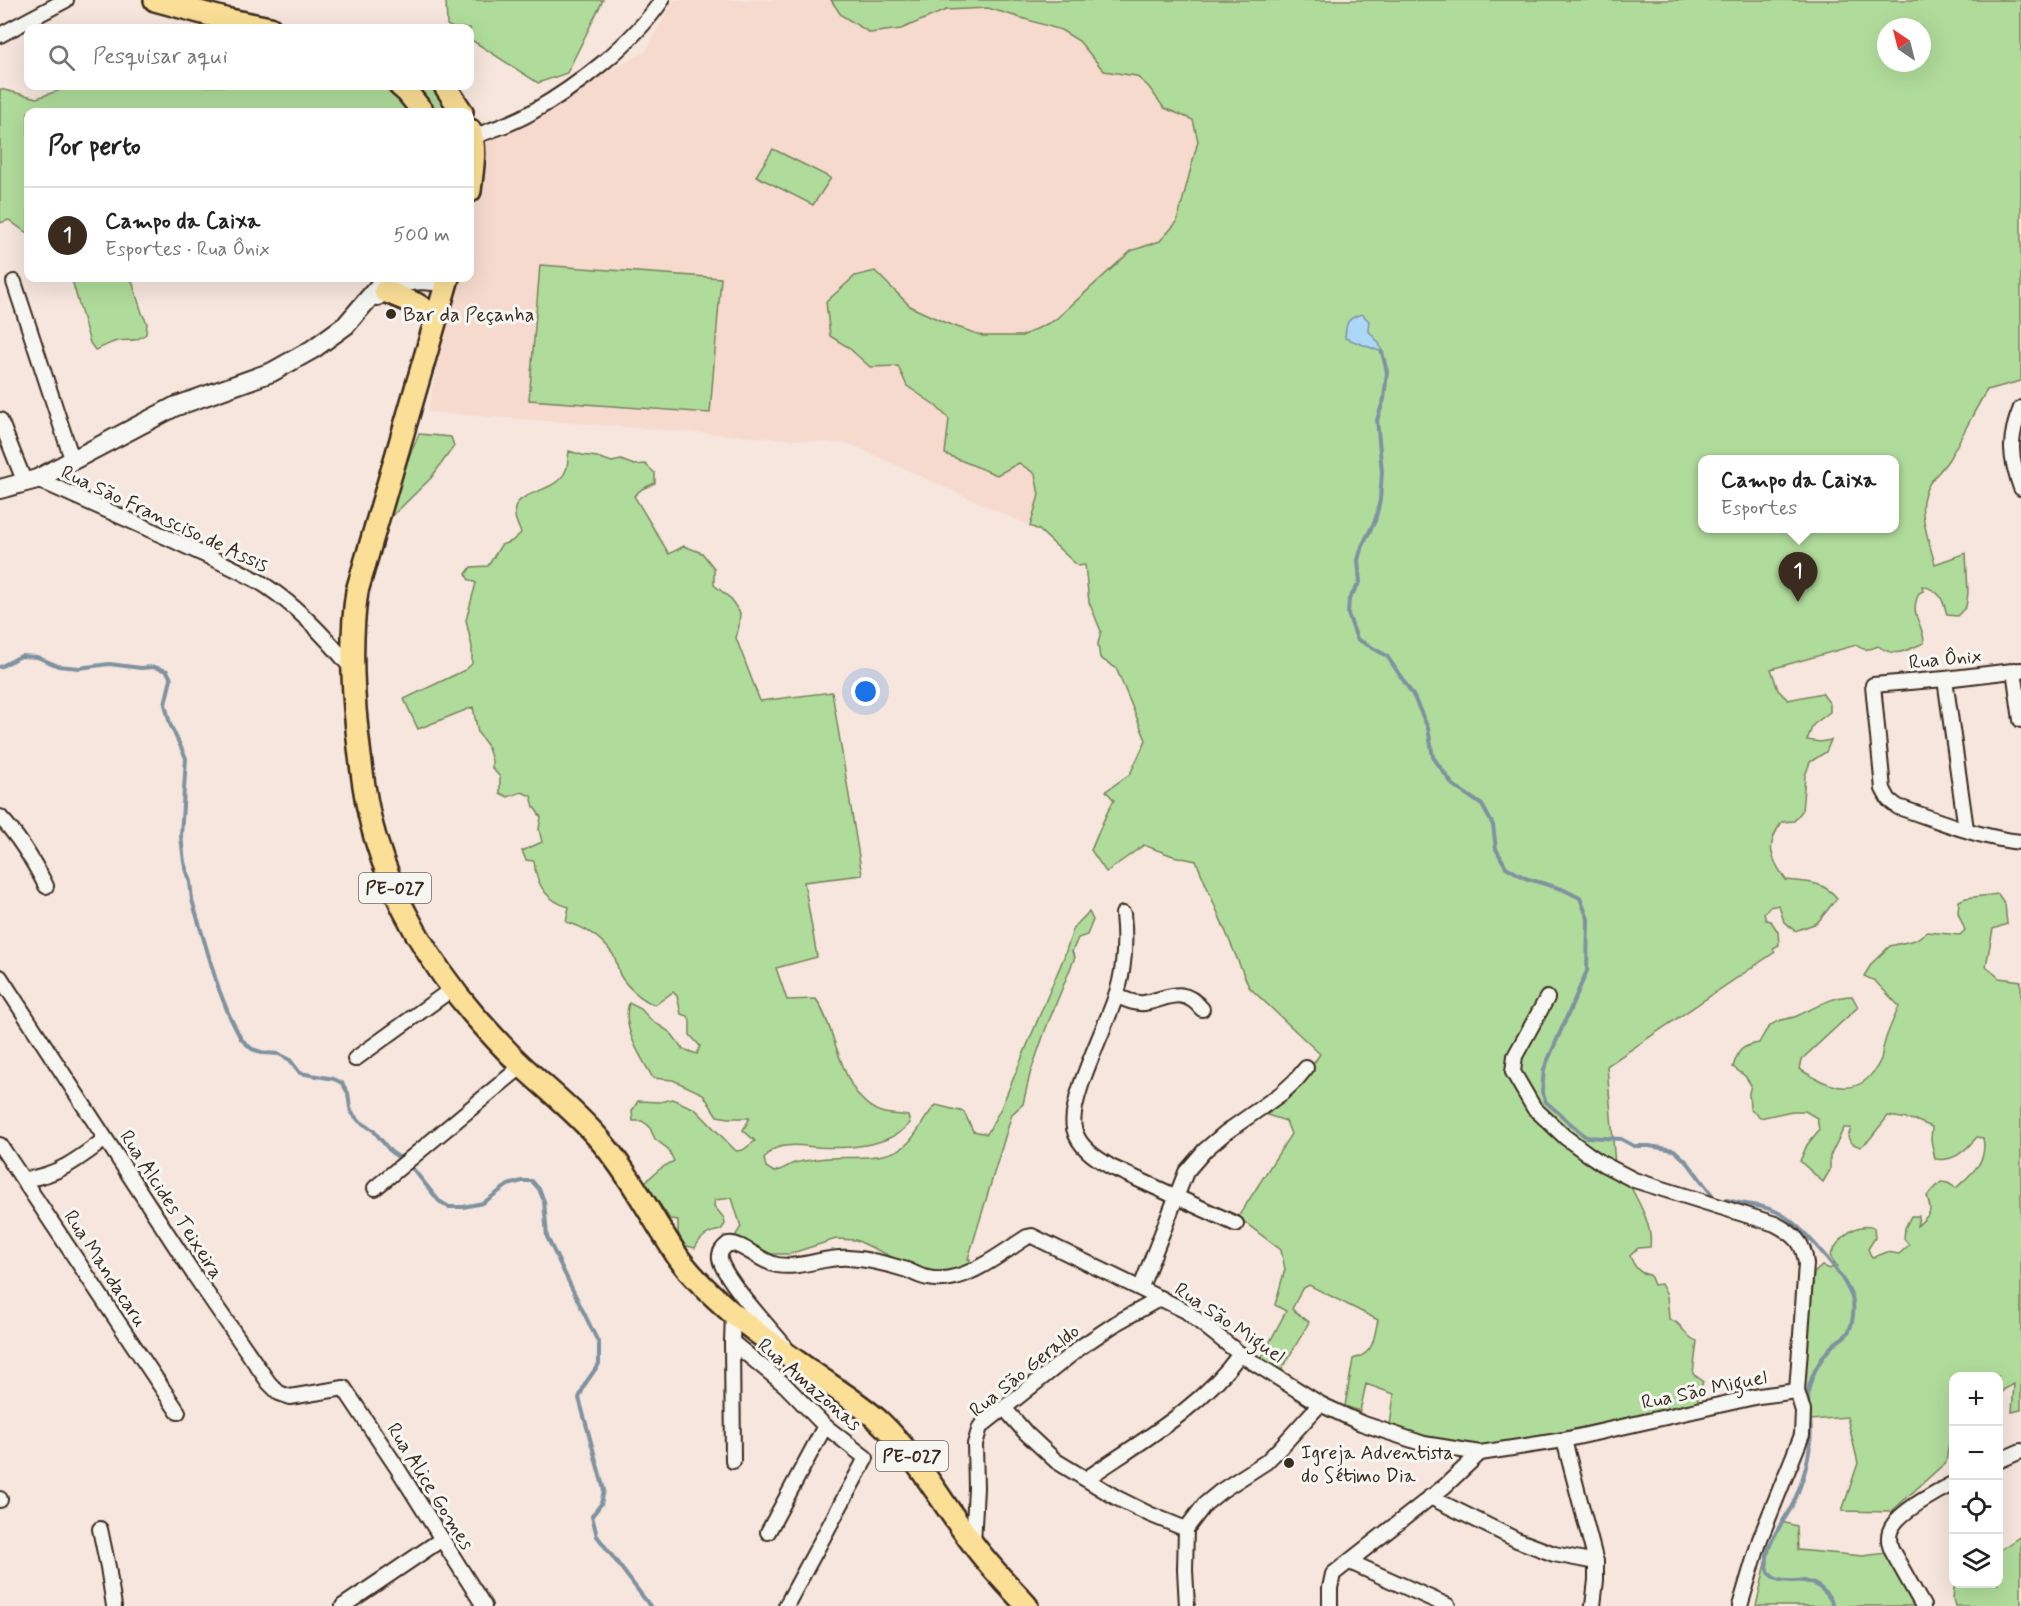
<!DOCTYPE html>
<html lang="pt">
<head>
<meta charset="utf-8">
<style>
  :root { --surface:#fff; --page:#f6f6f6; --text:#222; --muted:#767676; --line:#e0e0e0; --accent:#3b2a1e }
  body { margin:0; font-family:Mynerve,sans-serif; background:var(--page); color:var(--text) }
  .controls { position:absolute; right:18px; bottom:18px; display:grid; overflow:hidden; border-radius:12px; box-shadow:0 6px 24px #0002 }
  .controls button { width:54px; height:54px; display:grid; place-items:center; padding:0; border:0; border-bottom:2px solid var(--line); background:var(--surface); color:var(--text); font:30px sans-serif }
  .compass { position:absolute; left:1877px; top:18px; width:54px; height:54px; border-radius:50%; background:var(--surface); box-shadow:0 6px 24px #0002; rotate:325deg }
  .you { position:absolute; left:866px; top:692px; width:21px; height:21px; margin:-15px; border:4px solid #fff; border-radius:50%; background:#1a73e8; box-shadow:0 0 0 9px #1a73e833 }
  .badge { display:grid; place-items:center; width:39px; height:39px; border-radius:50%; background:var(--accent); color:#fff; font-size:20px; font-weight:700 }
  .pin { position:absolute; translate:-50% -50px; filter:drop-shadow(0 2px 3px #0008) }
  .pin::after { content:''; position:absolute; top:32px; width:21px; height:18px; background:inherit; clip-path:polygon(0 0,100% 0,50% 100%) }
  .popup { position:absolute; left:1698px; top:455px; width:201px; height:78px; box-sizing:border-box; display:grid; place-content:center; border-radius:12px; background:var(--surface); filter:drop-shadow(0 2px 4px #0005); font-size:20px; white-space:nowrap; color:var(--muted) }
  .popup b { font-size:22px; color:var(--text) }
  .popup::after { content:''; position:absolute; left:50%; top:100%; margin-left:-12px; border:12px solid transparent; border-top-color:var(--surface) }
  .list { margin:0; padding:0; list-style:none }
  h2 { display:flex; justify-content:space-between; align-items:center; height:78px; margin:0; padding:0 24px; font-size:26px }
  h2 small { font-size:20px; font-weight:400; color:var(--muted) }
  .list li { display:grid; grid-template-columns:39px 1fr auto; gap:18px; align-items:center; box-sizing:border-box; height:96px; padding:0 24px; border-top:2px solid var(--line) }
  .list b { display:block; font-size:22px; white-space:nowrap }
  .list p { margin:0; font-size:20px; white-space:nowrap; color:var(--muted) }
  .list em { font-size:20px; font-style:normal; color:var(--muted) }
  .icon { flex:none; width:33px; height:33px; fill:none; stroke:currentColor; stroke-width:2; stroke-linecap:round; stroke-linejoin:round }
  .map { position:relative; flex:none; width:2021px; height:1606px; overflow:hidden }
  .search { position:absolute; background:var(--surface); box-shadow:0 6px 24px #0002; left:24px; top:24px; width:450px; height:66px; display:flex; align-items:center; gap:15px; box-sizing:border-box; padding:0 21px; border-radius:12px; color:var(--muted); font-size:22px }
  .panel { position:absolute; background:var(--surface); box-shadow:0 6px 24px #0002; left:24px; top:108px; width:450px; height:174px; border-radius:12px }
  .map>svg:first-child { display:block }
  .built { fill:#f6dace }
  .green { fill:#b0dc9b; stroke:#76835c; stroke-width:1.5; fill-rule:evenodd }
  .water { fill:#acd7f7; stroke:#7f92a0; stroke-width:1.5 }
  .lines { fill:none; stroke-linecap:round; stroke-linejoin:round }
  .stream { stroke:#7f92a0; stroke-width:4 }
  .street-casing { stroke:#3b2a1e; stroke-width:18 }
  .secondary-casing { stroke:#3b2a1e; stroke-width:22 }
  .primary-casing { stroke:#3b2a1e; stroke-width:26 }
  .street { stroke:#f6f6f2; stroke-width:14 }
  .secondary { stroke:#f6f6f2; stroke-width:18 }
  .primary { stroke:#fbdf96; stroke-width:21 }
  .poi-dot { fill:#3b2a1e; stroke:#f6f6f2; stroke-width:2 }
  .labels { text-anchor:middle; stroke-width:6; stroke-linejoin:round; paint-order:stroke }
  .shield { fill:#f6f6f2; stroke:#73675e; stroke-width:1.5 }
  .shield-label { font-size:18px; font-weight:bold; fill:#3b2a1e }
  .poi-label { font-size:20px; fill:#3b2a1e; stroke:#f6f6f2; text-anchor:start }
  .street-label { font-size:20px; fill:#3b2a1e; stroke:#f6f6f2 }
</style>
</head>
<body>
<div class="map">
<svg width="2021" height="1606" viewBox="0 0 2021 1606">
  <rect width="100%" height="100%" fill="#f6e6dd"/>
  <filter id="ink" filterUnits="userSpaceOnUse"><feTurbulence type="fractalNoise" baseFrequency=".0167" numOctaves="2"/><feDisplacementMap in="SourceGraphic" scale="12" xChannelSelector="R" yChannelSelector="G"/><feConvolveMatrix kernelMatrix="1 2 1 2 8 2 1 2 1" color-interpolation-filters="sRGB"/></filter>
  <g filter="url(#ink)">
    <!-- built -->
    <polygon class="built" points="674,0 1261,0 1303,42 1039,530 850,444 428,412 456,278 470,278 470,215 489,137 645,52"/>
    <!-- green -->
    <g class="green">
      <polygon points="446,0 603,0 567,73 538,83 470,39 470,28 453,28 447,25"/>
      <path d="M 831,0 L 2021,0 L 2021,381 L 1987,390 C 1973,412 1963,436 1949,459 C 1938,476 1927,479 1923,501 C 1920,516 1931,549 1935,564 L 1966,553 L 1968,593 L 1966,607 L 1957,616 L 1947,615 C 1943,599 1940,590 1922,586 L 1923,591 L 1919,593 C 1908,617 1924,622 1924,643 C 1906,650 1896,659 1878,646 C 1869,650 1864,651 1856,645 L 1771,669 L 1778,690 L 1788,700 L 1822,693 L 1830,704 L 1830,712 L 1813,725 L 1807,740 L 1820,742 L 1831,740 L 1826,752 L 1810,762 L 1805,776 L 1802,811 L 1794,821 L 1782,822 C 1765,845 1770,858 1786,880 C 1806,882 1823,881 1837,898 L 1817,923 L 1795,931 L 1784,922 L 1779,905 L 1769,907 L 1764,914 L 1766,920 L 1771,921 L 1778,932 L 1779,945 L 1773,948 L 1775,952 L 1607,1066 L 1616,1177 L 1628,1182 C 1638,1201 1653,1225 1650,1247 L 1638,1248 L 1630,1256 C 1634,1266 1639,1274 1650,1275 L 1654,1285 L 1661,1284 L 1667,1296 L 1669,1319 C 1682,1322 1685,1338 1697,1341 L 1693,1374 L 1703,1381 L 1697,1402 L 1512,1443 L 1478,1446 L 1444,1441 L 1390,1426 L 1394,1394 L 1366,1384 L 1360,1411 L 1345,1406 L 1353,1359 C 1375,1353 1373,1340 1378,1320 L 1309,1285 L 1302,1289 L 1292,1309 L 1309,1322 L 1281,1371 L 1261,1359 L 1286,1311 L 1275,1305 L 1285,1269 L 1281,1250 L 1238,1217 L 1291,1134 L 1286,1121 L 1267,1115 L 1297,1088 L 1320,1054 L 1249,987 L 1196,861 L 1173,856 L 1144,845 L 1106,872 L 1091,850 C 1099,833 1104,816 1114,800 L 1106,791 L 1130,774 L 1146,740 L 1116,668 L 1100,658 L 1098,644 L 1101,631 L 1089,602 L 1085,565 L 1078,566 L 1039,530 L 1030,526 L 1039,495 L 1035,474 L 1019,463 L 997,475 L 945,454 L 949,419 L 935,405 L 907,386 L 898,366 L 870,367 L 848,347 L 830,336 L 826,302 L 855,276 L 875,271 L 911,307 L 946,323 L 983,336 L 1022,336 L 1055,320 L 1131,251 L 1160,241 L 1177,222 L 1198,141 L 1193,120 L 1164,108 L 1148,86 L 1136,76 L 1104,71 L 1079,41 L 1061,30 L 988,8 L 946,10 L 901,29 L 870,33 L 841,15 ZM 1886,27 L 1922,27 L 1922,63 L 1886,63 ZM 1702,460 L 1894,460 L 1894,528 L 1702,528 Z"/>
      <polygon points="72,86 387,86 413,112 28,112 28,234 9,220 0,223 0,89 37,98"/>
      <polygon points="411,86 436,86 451,112 433,112"/>
      <polygon points="773,149 831,178 813,205 756,176"/>
      <polygon points="540,265 721,278 710,413 529,400"/>
      <path d="M 73,278 L 131,278 L 142,313 L 147,323 L 146,334 C 134,343 131,339 118,341 C 110,342 103,348 95,350 L 90,343 L 72,280 Z"/>
      <polygon points="419,434 451,437 454,446 431,478 378,530"/>
      <path d="M 569,451 L 582,455 L 597,457 L 612,462 L 621,460 L 634,465 L 645,464 L 655,473 L 655,483 L 642,489 L 634,496 L 669,554 L 684,546 L 702,553 L 714,568 L 714,585 L 730,598 L 740,613 L 739,626 L 736,638 L 760,701 L 832,692 L 862,875 L 804,882 L 817,957 L 776,968 L 787,1000 L 816,999 C 838,1031 840,1098 881,1112 C 889,1115 899,1114 908,1116 L 910,1123 C 890,1147 846,1149 816,1147 C 803,1146 787,1143 774,1149 C 770,1151 767,1155 764,1159 L 766,1167 L 774,1172 C 782,1170 788,1165 795,1163 C 802,1161 811,1160 818,1159 C 843,1155 890,1163 908,1143 C 919,1132 923,1118 936,1105 L 964,1112 L 973,1131 L 987,1134 L 1001,1108 L 1064,957 L 1074,927 L 1089,912 L 1093,920 L 1087,935 L 1078,938 L 1072,952 L 1075,957 L 1046,1028 L 1030,1074 L 1023,1104 L 1012,1114 L 968,1259 L 970,1259 L 968,1269 L 930,1275 L 856,1240 L 836,1239 L 789,1254 L 767,1254 L 748,1247 L 735,1236 L 741,1227 L 732,1198 L 715,1200 L 714,1206 L 724,1218 L 725,1224 L 721,1230 C 708,1232 701,1236 695,1248 L 683,1245 L 678,1232 L 678,1220 L 670,1219 L 645,1182 L 661,1168 L 674,1161 L 668,1149 L 655,1139 L 649,1126 L 642,1121 L 633,1121 L 632,1111 L 638,1101 L 660,1102 L 672,1099 L 695,1109 L 736,1151 L 743,1150 L 755,1141 L 743,1130 L 750,1118 L 729,1118 L 717,1116 L 703,1094 L 673,1080 L 653,1078 C 641,1058 621,1027 629,1003 L 641,1009 L 651,1020 L 671,1033 L 683,1049 L 697,1054 L 700,1046 L 690,1035 L 690,1021 L 688,1016 L 681,1014 L 677,996 L 673,992 L 655,1005 C 642,1000 627,987 620,975 C 617,968 617,959 612,953 C 601,938 584,927 566,922 L 569,907 C 546,901 536,884 534,861 L 526,860 L 522,851 L 542,842 L 539,829 L 541,817 L 534,807 L 531,796 L 522,792 L 508,797 L 500,793 L 500,777 L 492,768 L 492,760 L 487,745 L 478,733 L 473,707 L 418,729 L 404,699 L 465,670 L 472,664 L 472,647 L 466,620 L 476,583 L 468,579 L 466,574 L 471,567 L 488,566 L 501,545 L 512,541 L 521,533 C 519,527 515,521 515,515 C 510,489 556,496 566,470 C 568,465 568,457 569,451 Z"/>
      <path d="M 1998,894 L 2005,904 L 2007,924 L 1993,929 L 1986,966 L 1999,978 L 2021,981 L 2021,1410 L 2012,1412 L 2014,1384 L 2003,1390 L 1999,1402 L 1998,1376 L 1954,1376 L 1953,1434 L 1950,1437 L 1946,1462 L 1891,1512 L 1842,1511 L 1858,1463 L 1847,1417 L 1811,1420 L 1803,1389 L 1814,1273 L 1822,1266 L 1829,1269 L 1837,1266 L 1830,1256 C 1838,1240 1854,1221 1874,1228 L 1875,1238 L 1868,1249 L 1872,1258 L 1887,1252 L 1899,1254 L 1909,1245 L 1904,1239 L 1905,1228 L 1911,1216 L 1919,1216 L 1917,1226 C 1930,1214 1933,1214 1927,1196 L 1941,1182 L 1948,1183 L 1956,1188 C 1972,1173 1988,1162 1983,1138 L 1977,1137 C 1965,1151 1954,1162 1935,1159 L 1931,1140 L 1932,1127 L 1915,1120 L 1888,1116 L 1869,1140 L 1860,1147 L 1851,1143 L 1848,1137 L 1851,1128 L 1844,1128 L 1830,1156 L 1830,1170 L 1823,1182 L 1800,1161 L 1807,1145 L 1819,1130 L 1817,1118 L 1805,1111 L 1792,1111 L 1760,1118 L 1750,1109 L 1749,1093 L 1751,1085 L 1745,1076 L 1733,1067 C 1738,1050 1741,1046 1759,1043 C 1762,1038 1765,1031 1769,1027 C 1777,1018 1790,1020 1799,1015 C 1817,1007 1832,996 1852,996 L 1858,1007 L 1801,1060 L 1799,1069 C 1831,1088 1861,1102 1881,1059 C 1882,1055 1882,1050 1884,1045 C 1887,1032 1894,1019 1899,1006 L 1875,981 L 1864,976 L 1872,963 L 1890,946 L 1915,940 L 1927,932 L 1960,935 L 1965,930 L 1958,913 L 1959,901 L 1966,898 Z"/>
      <polygon points="1782,1522 1797,1526 1798,1550 1863,1556 1886,1553 1916,1606 1756,1606 1770,1546"/>
      <polygon points="2021,1536 2021,1606 1955,1606 1953,1599 1954,1588 1959,1584 1998,1584 1999,1551"/>
    </g>
    <!-- water -->
    <path class="water" d="M 1362,314 L 1369,321 L 1368,330 L 1379,343 L 1382,352 L 1345,338 C 1346,324 1346,318 1362,314 Z"/>
    <g class="lines">
      <!-- stream -->
      <g class="stream">
        <polyline points="1382,352 1387,372 1384,399 1377,420 1382,472 1380,500 1375,521 1362,546 1358,560 1360,582 1349,599 1348,614 1357,639 1387,656 1413,695 1428,728 1433,757 1453,785 1482,805 1493,825 1496,849 1506,867 1525,878 1562,889 1580,898 1588,919 1587,971 1544,1069 1542,1092 1546,1102 1586,1137 1621,1139 1634,1146 1649,1146 1674,1150 1688,1163 1712,1195"/>
        <polyline points="0,667 21,656 37,657 58,666 79,668 109,664 141,668 154,667 167,671 171,679 165,704 170,724 186,758 181,836 184,862 190,882 192,900 218,987 229,1015 241,1039 252,1049 264,1053 279,1054 290,1060 300,1073 334,1079 342,1083 348,1093 350,1108 352,1113 359,1121 373,1130 391,1152 403,1160"/>
        <polyline points="409,1164 439,1201 449,1207 463,1207 483,1203 508,1185 522,1181 532,1181 539,1189 544,1201 547,1237 599,1344 599,1364 585,1384 579,1398 604,1490 601,1504 592,1516 597,1536 650,1606"/>
        <path d="M 1727,1200 C 1742,1205 1759,1204 1775,1211 C 1799,1221 1844,1274 1852,1298 C 1855,1307 1853,1326 1847,1334 C 1844,1338 1837,1341 1833,1345 C 1822,1356 1812,1373 1809,1388 C 1806,1399 1810,1409 1810,1420 C 1813,1448 1804,1479 1793,1504 C 1784,1522 1761,1548 1768,1570 C 1773,1585 1793,1580 1804,1581 C 1818,1583 1829,1594 1834,1606"/>
      </g>
      <defs>
        <g id="street">
          <polyline points="0,35 66,0"/>
          <path d="M 472,137 C 492,130 514,123 532,112 C 578,86 632,44 662,0"/>
          <polyline points="14,282 72,459"/>
          <path d="M 2021,408 C 2008,439 2010,458 2021,488"/>
          <polyline points="0,420 25,483"/>
          <path d="M 37,479 C 90,503 144,526 196,551 C 220,562 245,572 266,586 C 299,608 327,638 352,669"/>
          <polyline points="2014,670 2021,720"/>
          <path d="M 2021,670 L 1945,679 L 1873,685 L 1883,789 L 1889,800 L 1898,807 C 1938,820 1979,838 2021,842"/>
          <polyline points="1945,679 1966,829"/>
          <path d="M 0,817 C 20,838 33,860 46,886"/>
          <path d="M 1123,914 C 1126,943 1125,969 1116,996 C 1106,1027 1068,1100 1074,1128 C 1078,1147 1096,1158 1111,1167 L 1236,1224"/>
          <polyline points="0,977 195,1276 269,1383 279,1393 290,1397 344,1388 396,1466 484,1606"/>
          <path d="M 1116,995 C 1125,1000 1134,1004 1144,1003 C 1168,999 1182,985 1202,1009"/>
          <path d="M 1547,998 L 1515,1056 L 1513,1072 L 1534,1108 L 1565,1137 L 1588,1154 L 1603,1164 L 1634,1180 L 1775,1224 C 1794,1234 1804,1242 1806,1264 L 1797,1391 L 1803,1411 L 1802,1435 L 1760,1539 L 1740,1606"/>
          <polyline points="355,1059 452,989"/>
          <polyline points="0,1145 178,1412"/>
          <path d="M 25,1179 C 57,1176 80,1158 105,1139"/>
          <polyline points="375,1188 522,1066"/>
          <polyline points="1141,1287 1186,1172 1205,1150 1225,1133 1282,1093 1296,1080 1306,1068"/>
          <polyline points="733,1313 732,1342 785,1385 825,1426 866,1458 786,1606"/>
          <polyline points="732,1342 733,1461"/>
          <path d="M 784,1345 C 769,1327 724,1279 720,1259 C 719,1252 723,1248 728,1244 C 740,1241 761,1262 777,1265 C 801,1269 825,1256 849,1258 C 869,1259 888,1264 907,1270 C 914,1273 921,1277 928,1278 C 962,1286 1000,1254 1027,1237 L 1032,1236 L 1186,1311 L 1240,1354 L 1320,1404 L 1361,1423 L 1424,1444 L 1480,1453 L 1564,1440 L 1759,1396 L 1797,1391"/>
          <polyline points="1005,1409 1026,1433 1056,1461 1117,1498 1149,1514 1186,1529"/>
          <polyline points="1564,1440 1596,1562 1596,1580 1593,1606"/>
          <polyline points="1998,1461 2021,1451"/>
          <path d="M 1086,1479 C 1140,1442 1201,1408 1240,1354"/>
          <polyline points="1430,1497 1517,1540 1554,1554 1596,1562"/>
          <polyline points="0,1499 0,1500"/>
          <polyline points="100,1529 108,1567 114,1606"/>
          <polyline points="768,1532 825,1426"/>
          <polyline points="973,1544 976,1488 975,1444 980,1427 1082,1346 1118,1322 1161,1298"/>
          <polyline points="1350,1562 1448,1606"/>
          <polyline points="343,1606 442,1539"/>
          <polyline points="1187,1606 1185,1570 1186,1529 1205,1504 1221,1491 1266,1462 1280,1448 1320,1404"/>
          <polyline points="1330,1606 1330,1588 1333,1574 1445,1486 1480,1453"/>
          <path d="M 1923,1606 L 1892,1551 C 1888,1542 1887,1533 1894,1524 C 1903,1510 1938,1491 1954,1483"/>
        </g>
        <g id="secondary">
          <path d="M 377,296 C 400,280 420,277 446,283"/>
          <polyline points="0,489 37,479 174,407 272,372 313,349 346,325 386,278"/>
        </g>
        <g id="primary">
          <polyline points="155,0 225,19 270,28"/>
          <polyline points="400,86 407,92 423,112"/>
          <polyline points="445,86 462,112"/>
          <path d="M 470,130 C 477,148 472,172 470,191"/>
          <path d="M 448,278 L 357,591 C 350,638 352,683 357,730 C 361,766 365,803 375,837 C 394,902 430,964 474,1015 C 489,1032 505,1050 522,1066 C 549,1091 576,1112 600,1140 C 631,1176 652,1218 678,1257 C 693,1278 713,1296 731,1312 C 762,1338 796,1361 829,1384 C 847,1396 865,1408 880,1422 C 918,1458 942,1503 973,1544 C 989,1566 1009,1586 1027,1606"/>
          <polyline points="385,291 416,304 435,316"/>
        </g>
      </defs>
      <!-- street casing -->
      <use href="#street" class="street-casing"/>
      <!-- secondary casing -->
      <use href="#secondary" class="secondary-casing"/>
      <!-- primary casing -->
      <use href="#primary" class="primary-casing"/>
      <!-- street -->
      <use href="#street" class="street"/>
      <!-- secondary -->
      <use href="#secondary" class="secondary"/>
      <!-- primary -->
      <use href="#primary" class="primary"/>
    </g>
  </g>
  <!-- markers -->
  <g class="poi-dot">
    <circle cx="391" cy="314" r="6"/>
    <circle cx="1289" cy="1463" r="6"/>
  </g>
  <g class="labels">
    <!-- shield labels -->
    <g class="shield">
      <rect x="359" y="873" width="72" height="30" rx="4.5"/>
      <rect x="876" y="1441" width="72" height="30" rx="4.5"/>
    </g>
    <g class="shield-label">
      <text x="395" y="894">PE-027</text>
      <text x="912" y="1462">PE-027</text>
    </g>
    <!-- poi labels -->
    <g class="poi-label">
      <text x="403" y="321">Bar da Peçanha</text>
      <text x="1301" y="1459">Igreja Adventista<tspan x="1301" dy="23">do Sétimo Dia</tspan></text>
    </g>
    <!-- street labels -->
    <g class="street-label">
      <text transform="translate(165 518) rotate(25)" y="7">Rua São Fransciso de Assis</text>
      <text transform="translate(1945 658) rotate(-6)" y="7">Rua Ônix</text>
      <text transform="translate(172 1204) rotate(57)" y="7">Rua Alcides Teixeira</text>
      <text transform="translate(106 1268) rotate(57)" y="7">Rua Mandacaru</text>
      <text transform="translate(1230 1322) rotate(34)" y="7">Rua São Miguel</text>
      <text transform="translate(1024 1370) rotate(-39)" y="7">Rua São Geraldo</text>
      <text transform="translate(810 1384) rotate(41)" y="7">Rua Amazonas</text>
      <text transform="translate(1704 1389) rotate(-12)" y="7">Rua São Miguel</text>
      <text transform="translate(431 1486) rotate(58)" y="7">Rua Alice Gomes</text>
    </g>
  </g>
</svg>
<div class="controls">
<button>+</button>
<button>−</button>
<button><svg class="icon" aria-label="locate" viewBox="0 0 24 24"><circle cx="12" cy="12" r="6"/><path d="M12 2v4M12 18v4M2 12h4M18 12h4"/></svg></button>
<button><svg class="icon" aria-label="layers" viewBox="0 0 24 24"><path d="M12 4l9 5-9 5-9-5zM3 14l9 5 9-5"/></svg></button>
</div>
<svg class="compass" viewBox="-18 -18 36 36"><path d="M0-13l5 13h-10z" fill="#e53935"/><path d="M0 13l5-13h-10z" fill="#767676"/></svg>
<div class="you"></div>
<div class="pin badge" style="left:1798px;top:602px">1</div>
<div class="popup"><b>Campo da Caixa</b>Esportes</div>
<div class="search"><svg class="icon" aria-label="search" viewBox="0 0 24 24"><circle cx="10" cy="10" r="6"/><path d="M15 15l6 6"/></svg>Pesquisar aqui</div>
<section class="panel">
<h2>Por perto<small></small></h2>
<ul class="list">
<li><span class="badge">1</span><div><b>Campo da Caixa</b><p>Esportes · Rua Ônix</p></div><em>500 m</em></li>
</ul>
</section>
</div>
</body>
</html>
